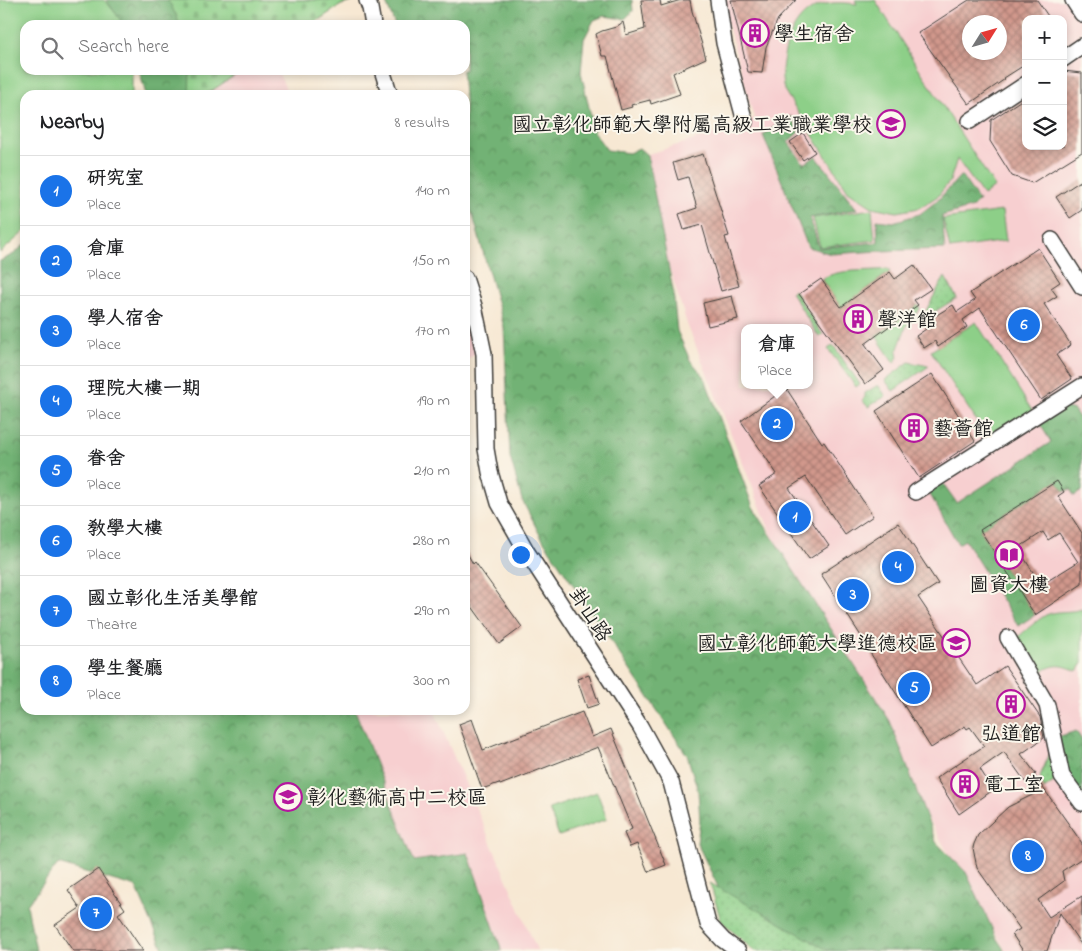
<!DOCTYPE html>
<html lang="en">
<head>
<meta charset="utf-8">
<style>
  :root { --surface:#fff; --page:#f6f6f6; --text:#202124; --muted:#757577; --line:#e0e0e0; --accent:#1a73e8 }
  body { margin:0; font-family:"Indie Flower","LXGW WenKai TC",sans-serif; background:var(--page); color:var(--text) }
  .controls { position:absolute; right:15px; top:15px; display:grid; overflow:hidden; border-radius:10px; box-shadow:0 2px 8px #0003 }
  .controls button { width:45px; height:45px; display:grid; place-items:center; padding:0; border:0; border-bottom:1px solid var(--line); background:var(--surface); color:var(--text); font:25px sans-serif }
  .compass { position:absolute; left:962px; top:15px; width:45px; height:45px; border-radius:50%; background:var(--surface); box-shadow:0 2px 8px #0003; rotate:53deg }
  .you { position:absolute; left:520px; top:554px; width:18px; height:18px; margin:-12px; border:4px solid #fff; border-radius:50%; background:#1a73e8; box-shadow:0 0 0 8px #1a73e833 }
  .badge { display:grid; place-items:center; width:32px; height:32px; border-radius:50%; background:var(--accent); color:#fff; font-size:16px; font-weight:700 }
  .pin { position:absolute; translate:-50% -50%; border:2px solid #fff; box-shadow:0 1px 5px #0006 }
  .popup { position:absolute; left:741px; top:324px; width:72px; height:65px; box-sizing:border-box; display:grid; place-content:center; border-radius:10px; background:var(--surface); filter:drop-shadow(0 1px 4px #0005); font-size:16px; white-space:nowrap; color:var(--muted) }
  .popup b { font-size:19px; color:var(--text) }
  .popup::after { content:''; position:absolute; left:50%; top:100%; margin-left:-10px; border:10px solid transparent; border-top-color:var(--surface) }
  .list { margin:0; padding:0; list-style:none }
  h2 { display:flex; justify-content:space-between; align-items:center; height:65px; margin:0; padding:0 20px; font-size:21px }
  h2 small { font-size:16px; font-weight:400; color:var(--muted) }
  .list li { display:grid; grid-template-columns:32px 1fr auto; gap:15px; align-items:center; box-sizing:border-box; height:70px; padding:0 20px; border-top:1px solid var(--line) }
  .list b { display:block; font-size:19px; white-space:nowrap }
  .list p { margin:0; font-size:16px; white-space:nowrap; color:var(--muted) }
  .list em { font-size:16px; font-style:normal; color:var(--muted) }
  .icon { flex:none; width:28px; height:28px; fill:none; stroke:currentColor; stroke-width:2; stroke-linecap:round; stroke-linejoin:round }
  .map { position:relative; flex:none; width:1082px; height:951px; overflow:hidden }
  .search { position:absolute; background:var(--surface); box-shadow:0 2px 8px #0003; left:20px; top:20px; width:450px; height:55px; display:flex; align-items:center; gap:12px; box-sizing:border-box; padding:0 18px; border-radius:15px; color:var(--muted); font-size:19px }
  .panel { position:absolute; background:var(--surface); box-shadow:0 2px 8px #0003; left:20px; top:90px; width:450px; height:625px; border-radius:15px }
  .map>svg:first-child { display:block }
  .built { fill:#f7cfd0; fill-rule:evenodd }
  .grass { fill:#8dcf88; stroke:#547652 }
  .forest { fill:url(#forest-crowns); stroke:#476748 }
  .cemetery { fill:url(#cemetery-stones); stroke:#547652 }
  .park { fill:url(#park-dots); stroke:#547652 }
  .building { fill:url(#building-cross-hatch); fill-rule:evenodd }
  .lines { fill:none; stroke-linecap:round; stroke-linejoin:round }
  .minor-casing { stroke:#3d3b37; stroke-width:18 }
  .minor { stroke:#fff; stroke-width:15 }
  .labels { text-anchor:middle; stroke-width:4; stroke-linejoin:round; paint-order:stroke }
  .poi-label { font-size:20px; fill:#1c1c1c; stroke:#fbf7ec; text-anchor:start }
  .street-label { font-size:20px; fill:#1c1c1c; stroke:#fbf7ec }
</style>
</head>
<body>
<div class="map">
<svg width="1082" height="951" viewBox="0 0 1082 951">
  <defs>
    <pattern id="forest-crowns" width="20" height="18" patternUnits="userSpaceOnUse" patternTransform="scale(1.25)"><rect width="20" height="18" fill="#72b274"/><path d="M2 6a3 3 0 1 1 6 0M12 15a3 3 0 1 1 6 0" fill="none" stroke="#5d905e"/></pattern>
    <pattern id="cemetery-stones" width="16" height="16" patternUnits="userSpaceOnUse" patternTransform="scale(1.25)"><rect width="16" height="16" fill="#8dcf88"/><path d="M2 7V4a2 2 0 0 1 4 0v3zM10 15v-3a2 2 0 0 1 4 0v3z" fill="#79b175"/></pattern>
    <pattern id="park-dots" width="8" height="8" patternUnits="userSpaceOnUse" patternTransform="scale(1.25)"><rect width="8" height="8" fill="#8dcf88"/><path d="M2 2h.1M6 6h.1" fill="none" stroke="#79b175" stroke-width="1.8" stroke-linecap="round"/></pattern>
    <pattern id="building-cross-hatch" width="8" height="8" patternUnits="userSpaceOnUse" patternTransform="scale(1.25)"><rect width="8" height="8" fill="#d1988c"/><path d="M0 0l8 8M0 8l8-8" fill="none" stroke="#a97b72"/></pattern>
  </defs>
  <rect width="100%" height="100%" fill="#fbf7ec"/>
  <filter id="ink" filterUnits="userSpaceOnUse"><feTurbulence type="fractalNoise" baseFrequency=".02" numOctaves="2"/><feDisplacementMap in="SourceGraphic" scale="10" xChannelSelector="R" yChannelSelector="G"/><feConvolveMatrix kernelMatrix="1 2 1 2 8 2 1 2 1" color-interpolation-filters="sRGB"/></filter>
  <filter id="wash" filterUnits="userSpaceOnUse"><feTurbulence type="fractalNoise" baseFrequency=".0096" numOctaves="4" result="noise"/><feDisplacementMap in="SourceGraphic" scale="20" xChannelSelector="R" yChannelSelector="G"/><feGaussianBlur stdDeviation="1.12" result="paint"/><feColorMatrix in="noise" values="0 0 0 0 0 0 0 0 0 0 0 0 0 0 0 0 0 1.4 0 .05"/><feComposite in="paint" operator="in"/></filter>
  <g filter="url(#wash)">
    <rect width="100%" height="100%" fill="#f7e8d3"/>
    <!-- built -->
    <g class="built">
      <path d="M 721,0 L 1082,0 L 1082,951 L 1006,951 L 897,766 L 770,531 L 687,324 L 635,158 L 733,128 L 754,118 ZM 1026,19 L 1063,19 L 1063,146 L 1026,146 ZM 970,22 L 1000,22 L 1000,52 L 970,52 ZM 744,328 L 810,328 L 810,385 L 744,385 Z"/>
      <polygon points="240,70 277,70 289,95 200,95"/>
      <polygon points="465,314 476,353 465,361"/>
      <polygon points="0,583 25,710 434,710 537,950 291,951 0,692"/>
    </g>
    <!-- grass -->
    <g class="grass">
      <polygon points="0,0 104,0 120,17 122,25 25,25 25,70 132,70 132,95 25,95 25,231 0,253"/>
      <path d="M 855,0 L 875,0 L 995,187 L 983,195 L 957,159 L 950,181 L 938,196 L 919,208 L 897,212 L 872,207 L 848,191 L 784,90 C 783,84 781,77 782,71 C 784,44 795,9 826,4 C 836,2 847,3 857,4 Z"/>
      <polygon points="872,209 875,240 820,247 813,218"/>
      <polygon points="1002,211 1006,241 950,249 943,219"/>
      <path d="M 888,269 L 890,272 L 841,307 L 821,279 C 840,268 866,272 888,269 Z"/>
      <polygon points="918,305 920,309 911,319 906,327 897,351 898,357 894,363 876,336"/>
      <polygon points="976,322 1033,412 989,440 931,351"/>
      <path d="M 1082,609 L 1082,663 L 1077,671 C 1059,663 1053,664 1036,675 L 1017,638 C 1025,631 1037,620 1046,615 C 1057,610 1071,613 1082,609 Z"/>
      <polygon points="597,792 607,819 559,836 549,809"/>
    </g>
    <!-- forest -->
    <g class="forest">
      <polygon points="106,0 351,0 352,2 341,5 311,25 124,25"/>
      <polygon points="385,0 632,0 633,11 625,19 604,16 594,20 584,39 581,72 595,134 607,150 629,153 639,148 647,155 673,290 677,331 690,360 704,376 753,507 890,721 936,842 966,872 997,939 1005,951 773,951 732,916 697,843 700,821 698,791 687,755 541,537 522,500 510,457 504,327 473,216 465,198 465,95 464,95 462,70 465,70 465,25 395,25"/>
      <polygon points="139,70 243,70 205,95 146,95"/>
      <polygon points="791,116 799,132 788,142 804,164 816,156 857,209 810,218 819,248 878,242 877,220 893,222 920,214 938,200 961,175 979,201 973,207 942,216 945,249 879,251 831,254 808,247 763,135"/>
      <polygon points="25,244 25,710 355,710 414,861 468,853 502,951 164,951 136,887 58,864 27,905 36,951 0,951 0,261 14,254"/>
      <polygon points="1061,406 1074,410 1082,422 1082,491 1074,496 1070,489 1064,492 1057,481 980,530 1035,615 1018,626 965,540 958,544 928,491 942,482 957,503 1051,442 1038,421"/>
      <polygon points="1076,731 1082,740 1082,798 1065,774 1057,737"/>
    </g>
    <!-- cemetery -->
    <g class="cemetery">
      <polygon points="167,0 351,0 352,2 341,5 311,25 180,25 171,5"/>
      <polygon points="190,70 243,70 205,95 189,95"/>
    </g>
    <!-- park -->
    <g class="park">
      <polygon points="945,277 957,298 921,320 937,290"/>
      <polygon points="794,290 823,335 819,337 791,292"/>
      <polygon points="833,345 860,384 856,387 828,349"/>
      <polygon points="909,362 929,366 893,391 885,380"/>
      <polygon points="878,385 886,396 868,407 862,400 865,397 865,393"/>
      <polygon points="1055,741 1062,776 1044,789 1040,776"/>
      <polygon points="710,883 829,951 754,951 721,921"/>
    </g>
    <g id="blocks">
      <!-- building -->
      <g class="building">
        <polygon points="641,0 660,0 661,6 681,0 690,0 692,11 706,58 673,73 680,94 651,104 650,100 631,105 632,107 621,110 607,56 602,56 596,34 602,31 616,27 623,22 626,35 645,29"/>
        <polygon points="731,0 796,0 778,19 766,47 762,73 748,72"/>
        <path d="M 969,0 L 1037,0 L 1050,19 L 1026,19 L 1026,64 L 1004,78 L 1005,79 L 969,104 L 918,33 ZM 970,22 L 1000,22 L 1000,52 L 970,52 Z"/>
        <polygon points="1063,71 1082,73 1082,152 1032,183 1012,176 990,141 991,120 1026,97 1026,146 1063,146"/>
        <polygon points="803,133 815,152 803,160 790,142"/>
        <polygon points="703,154 729,236 725,237 739,286 721,291 702,225 684,230 679,214 697,208 688,177 678,180 673,163"/>
        <polygon points="1082,180 1082,210 1070,218 1056,197"/>
        <polygon points="1038,248 1060,282 1051,288 1057,296 1044,304 1071,345 1056,355 1072,379 1041,400 980,308 963,320 967,327 938,347 935,341 924,348 916,336 926,329 922,324 953,305 957,312 975,300 970,293"/>
        <polygon points="914,265 931,289 914,300 918,305 865,344 884,370 865,384 799,294 821,279 841,307 890,272 895,279"/>
        <polygon points="732,296 738,319 708,326 703,303"/>
        <polygon points="932,374 975,441 919,478 876,411"/>
        <polygon points="786,388 822,443 824,442 873,516 845,535 806,477 789,488 829,546 809,559 759,486 777,474 741,421"/>
        <path d="M 1057,481 L 1064,492 L 1058,496 L 1082,533 L 1082,584 L 1035,615 L 980,530 ZM 1043,532 L 1048,540 L 1059,533 L 1078,562 L 1041,585 L 1018,548 Z"/>
        <polygon points="898,523 938,584 918,597 977,685 1005,666 1040,717 1044,738 1021,754 1036,774 1034,775 1082,843 1082,858 1062,871 1064,881 1038,900 1049,917 1082,896 1082,946 1060,913 1047,951 1023,951 1012,934 1020,929 977,868 973,848 974,844 978,835 1008,807 1034,794 1004,752 980,769 993,790 959,814 936,778 984,746 970,727 967,729 965,726 931,748 869,651 870,650 821,574"/>
        <polygon points="465,549 473,564 475,562 522,627 499,644 465,597"/>
        <polygon points="589,675 599,704 587,708 577,679"/>
        <polygon points="582,712 592,737 611,729 666,865 648,872 637,844 630,847 624,833 632,829 598,747 500,785 499,783 482,789 459,724 472,719 483,750"/>
        <polygon points="98,869 125,909 118,914 143,951 73,951 55,925 80,908 68,890"/>
      </g>
    </g>
  </g>
  <g filter="url(#ink)">
    <use href="#blocks" fill-opacity="0" stroke="#3d3b37" stroke-width="1"/>
    <g class="lines">
      <defs>
        <g id="minor">
          <polyline points="367,0 370,8 373,25"/>
          <polyline points="718,0 724,43 745,122"/>
          <polyline points="1073,0 1082,14"/>
          <polyline points="1063,59 1082,46"/>
          <polyline points="382,70 390,95"/>
          <polyline points="970,121 1026,84"/>
          <polyline points="1052,240 1082,287"/>
          <polyline points="465,278 474,306 484,354 486,449 490,472 499,503 527,552 640,726 671,782 708,924 723,940 738,951"/>
          <polyline points="916,492 1082,386"/>
          <polyline points="1008,638 1047,705 1062,776 1082,803"/>
        </g>
      </defs>
      <!-- minor casing -->
      <use href="#minor" class="minor-casing"/>
      <!-- minor -->
      <use href="#minor" class="minor"/>
    </g>
  </g>
  <!-- icons -->
  <defs>
    <symbol id="building-ring" viewBox="-11 -11 22 22"><circle r="9.5" fill="#fbf7ec" stroke="#b5179e" stroke-width="1.5"/><path d="M-4-6H4V6H1V3H-1V6H-4ZM-2.5-4.3h1.7v1.8h-1.7ZM.8-4.3h1.7v1.8H.8ZM-2.5-1h1.7V.8h-1.7ZM.8-1h1.7V.8H.8Z" fill="#b5179e"/></symbol>
    <symbol id="school-ring" viewBox="-11 -11 22 22"><circle r="9.5" fill="#fbf7ec" stroke="#b5179e" stroke-width="1.5"/><path d="M0-5L7-2L0 1L-7-2ZM-4 1L0 2.5L4 1V4Q0 6-4 4Z" fill="#b5179e"/></symbol>
    <symbol id="library-ring" viewBox="-11 -11 22 22"><circle r="9.5" fill="#fbf7ec" stroke="#b5179e" stroke-width="1.5"/><path d="M-6-4Q-3-5.5-.7-3.5V5Q-3 3-6 4ZM6-4Q3-5.5 .7-3.5V5Q3 3 6 4Z" fill="#b5179e"/></symbol>
    <symbol id="university-ring" viewBox="-11 -11 22 22"><circle r="9.5" fill="#fbf7ec" stroke="#b5179e" stroke-width="1.5"/><path d="M0-5L7-2L0 1L-7-2ZM-4 1L0 2.5L4 1V4Q0 6-4 4Z" fill="#b5179e"/></symbol>
  </defs>
  <g fill-rule="evenodd">
    <use href="#building-ring" x="739" y="17" width="32" height="32"/>
    <use href="#school-ring" x="875" y="108" width="32" height="32"/>
    <use href="#building-ring" x="842" y="303" width="32" height="32"/>
    <use href="#building-ring" x="898" y="412" width="32" height="32"/>
    <use href="#library-ring" x="993" y="539" width="32" height="32"/>
    <use href="#university-ring" x="940" y="627" width="32" height="32"/>
    <use href="#building-ring" x="995" y="688" width="32" height="32"/>
    <use href="#building-ring" x="949" y="768" width="32" height="32"/>
    <use href="#school-ring" x="272" y="781" width="32" height="32"/>
  </g>
  <g class="labels">
    <!-- poi labels -->
    <g class="poi-label">
      <text x="774" y="40">學生宿舍</text>
      <text x="872" y="131" text-anchor="end">國立彰化師範大學附屬高級工業職業學校</text>
      <text x="877" y="326">聲洋館</text>
      <text x="933" y="435">藝薈館</text>
      <text x="1009" y="591" text-anchor="middle">圖資大樓</text>
      <text x="937" y="650" text-anchor="end">國立彰化師範大學進德校區</text>
      <text x="1011" y="740" text-anchor="middle">弘道館</text>
      <text x="984" y="791">電工室</text>
      <text x="307" y="804">彰化藝術高中二校區</text>
    </g>
    <!-- street labels -->
    <g class="street-label">
      <text transform="translate(591 614) rotate(57)" y="7">卦山路</text>
    </g>
  </g>
</svg>
<div class="controls">
<button>+</button>
<button>−</button>
<button><svg class="icon" aria-label="layers" viewBox="0 0 24 24"><path d="M12 4l9 5-9 5-9-5zM3 14l9 5 9-5"/></svg></button>
</div>
<svg class="compass" viewBox="-18 -18 36 36"><path d="M0-13l5 13h-10z" fill="#e53935"/><path d="M0 13l5-13h-10z" fill="#757577"/></svg>
<div class="you"></div>
<div class="pin badge" style="left:795px;top:517px">1</div>
<div class="pin badge" style="left:777px;top:424px">2</div>
<div class="popup"><b>倉庫</b>Place</div>
<div class="pin badge" style="left:853px;top:595px">3</div>
<div class="pin badge" style="left:898px;top:567px">4</div>
<div class="pin badge" style="left:914px;top:688px">5</div>
<div class="pin badge" style="left:1024px;top:325px">6</div>
<div class="pin badge" style="left:96px;top:913px">7</div>
<div class="pin badge" style="left:1028px;top:856px">8</div>
<div class="search"><svg class="icon" aria-label="search" viewBox="0 0 24 24"><circle cx="10" cy="10" r="6"/><path d="M15 15l6 6"/></svg>Search here</div>
<section class="panel">
<h2>Nearby<small>8 results</small></h2>
<ul class="list">
<li><span class="badge">1</span><div><b>研究室</b><p>Place</p></div><em>140 m</em></li>
<li><span class="badge">2</span><div><b>倉庫</b><p>Place</p></div><em>150 m</em></li>
<li><span class="badge">3</span><div><b>學人宿舍</b><p>Place</p></div><em>170 m</em></li>
<li><span class="badge">4</span><div><b>理院大樓一期</b><p>Place</p></div><em>190 m</em></li>
<li><span class="badge">5</span><div><b>眷舍</b><p>Place</p></div><em>210 m</em></li>
<li><span class="badge">6</span><div><b>教學大樓</b><p>Place</p></div><em>280 m</em></li>
<li><span class="badge">7</span><div><b>國立彰化生活美學館</b><p>Theatre</p></div><em>290 m</em></li>
<li><span class="badge">8</span><div><b>學生餐廳</b><p>Place</p></div><em>300 m</em></li>
</ul>
</section>
</div>
</body>
</html>
